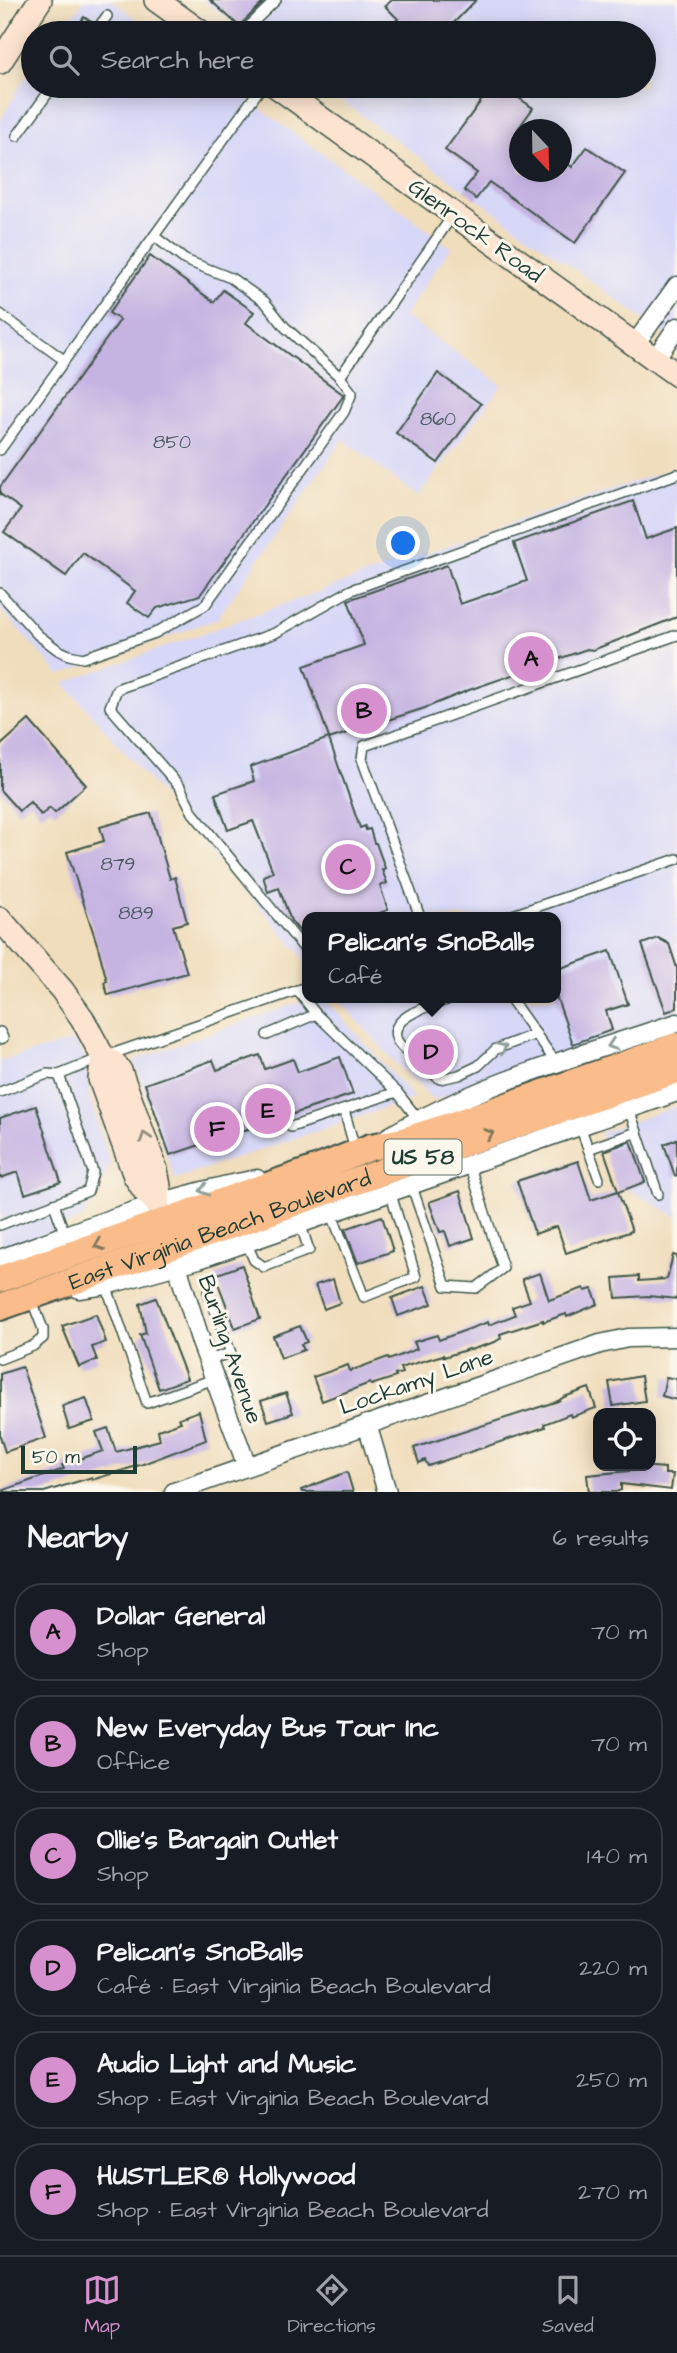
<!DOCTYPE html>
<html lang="en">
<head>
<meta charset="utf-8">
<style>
  :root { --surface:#171b24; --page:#242831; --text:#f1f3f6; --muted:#9ea1a6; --line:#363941; --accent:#d690ce }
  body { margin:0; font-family:"Architects Daughter",sans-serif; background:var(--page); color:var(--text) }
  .controls { position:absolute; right:21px; bottom:21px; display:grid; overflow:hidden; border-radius:14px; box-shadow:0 4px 18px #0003 }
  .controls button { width:63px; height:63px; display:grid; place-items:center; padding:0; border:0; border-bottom:2px solid var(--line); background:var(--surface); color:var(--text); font:35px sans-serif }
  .compass { position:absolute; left:509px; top:119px; width:63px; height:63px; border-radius:50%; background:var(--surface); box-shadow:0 4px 18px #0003; rotate:158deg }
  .scale { position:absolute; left:21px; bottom:18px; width:116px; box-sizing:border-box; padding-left:7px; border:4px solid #1f3d34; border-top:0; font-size:19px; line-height:24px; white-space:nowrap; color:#1f3d34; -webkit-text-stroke:5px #fbf7ec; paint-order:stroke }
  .you { position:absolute; left:404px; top:544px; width:24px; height:24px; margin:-18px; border:5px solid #fff; border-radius:50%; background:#1a73e8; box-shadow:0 0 0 10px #1a73e833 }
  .badge { display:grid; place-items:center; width:46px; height:46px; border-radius:50%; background:var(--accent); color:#111; font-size:23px; font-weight:700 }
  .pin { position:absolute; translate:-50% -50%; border:4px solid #fff; box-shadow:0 2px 7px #0006 }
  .popup { position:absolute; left:302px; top:912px; width:259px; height:91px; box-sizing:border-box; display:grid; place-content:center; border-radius:14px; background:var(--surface); filter:drop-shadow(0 2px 5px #0005); font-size:23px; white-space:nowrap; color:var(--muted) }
  .popup b { font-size:26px; color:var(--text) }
  .popup::after { content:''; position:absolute; left:50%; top:100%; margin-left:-14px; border:14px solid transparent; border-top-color:var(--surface) }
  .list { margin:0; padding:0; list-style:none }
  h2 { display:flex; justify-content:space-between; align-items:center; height:91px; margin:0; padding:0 28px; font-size:30px }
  h2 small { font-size:23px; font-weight:400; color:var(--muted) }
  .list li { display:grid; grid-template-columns:46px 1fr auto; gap:21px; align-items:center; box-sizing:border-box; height:98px; margin:0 14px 14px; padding:0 14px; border:2px solid var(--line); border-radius:28px }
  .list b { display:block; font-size:26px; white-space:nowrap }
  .list p { margin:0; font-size:23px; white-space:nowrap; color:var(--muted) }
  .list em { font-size:23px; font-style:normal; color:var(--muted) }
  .icon { flex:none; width:38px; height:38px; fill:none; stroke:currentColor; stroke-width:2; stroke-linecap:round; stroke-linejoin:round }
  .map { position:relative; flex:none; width:677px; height:1492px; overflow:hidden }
  .search { position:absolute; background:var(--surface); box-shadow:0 4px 18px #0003; left:21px; right:21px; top:21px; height:77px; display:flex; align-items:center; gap:18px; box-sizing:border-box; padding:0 24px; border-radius:38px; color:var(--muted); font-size:26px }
  .sheet { height:763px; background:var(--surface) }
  nav { display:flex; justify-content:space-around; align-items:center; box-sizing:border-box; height:98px; border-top:2px solid var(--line); background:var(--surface); font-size:19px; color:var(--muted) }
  nav a { display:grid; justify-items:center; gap:4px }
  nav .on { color:var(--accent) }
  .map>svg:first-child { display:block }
  .built { fill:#d7d7f8; fill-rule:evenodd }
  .building { fill:#c5b3e2 }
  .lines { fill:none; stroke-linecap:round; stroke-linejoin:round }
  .lane-casing { stroke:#3e5548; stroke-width:12 }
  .street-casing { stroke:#3e5548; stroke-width:21 }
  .secondary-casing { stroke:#3e5548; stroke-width:26 }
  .primary-casing { stroke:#3e5548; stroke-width:30 }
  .lane { stroke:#fff; stroke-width:9 }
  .street { stroke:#fff; stroke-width:18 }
  .secondary { stroke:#fde4d0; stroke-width:23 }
  .primary { stroke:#f9bc8a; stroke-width:26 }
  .oneway { stroke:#8f9e9a }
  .oneway2 { stroke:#81765b }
  .oneway3 { stroke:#8e9082 }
  .labels { text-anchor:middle; stroke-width:6; stroke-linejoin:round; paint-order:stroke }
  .number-label { font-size:19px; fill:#485a60 }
  .shield { fill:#fbf7ec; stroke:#61756b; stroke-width:2 }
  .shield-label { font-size:21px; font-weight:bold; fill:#1f3d34 }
  .street-label { font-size:23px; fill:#1f3d34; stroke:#fbf7ec }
</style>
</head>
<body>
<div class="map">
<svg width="677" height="1492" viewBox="0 0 677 1492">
  <rect width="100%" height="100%" fill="#fbf7ec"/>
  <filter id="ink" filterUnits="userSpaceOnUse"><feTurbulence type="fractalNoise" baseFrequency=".0143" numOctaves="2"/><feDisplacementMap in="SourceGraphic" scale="14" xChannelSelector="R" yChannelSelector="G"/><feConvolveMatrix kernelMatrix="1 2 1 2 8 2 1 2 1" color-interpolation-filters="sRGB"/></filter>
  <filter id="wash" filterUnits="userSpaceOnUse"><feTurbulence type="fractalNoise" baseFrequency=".00686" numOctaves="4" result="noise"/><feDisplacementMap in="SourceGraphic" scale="28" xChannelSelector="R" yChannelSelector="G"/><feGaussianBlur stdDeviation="1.57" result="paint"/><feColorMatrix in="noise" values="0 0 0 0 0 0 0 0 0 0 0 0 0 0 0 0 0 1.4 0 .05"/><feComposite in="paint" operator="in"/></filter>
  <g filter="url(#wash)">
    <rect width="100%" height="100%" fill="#f0ddbb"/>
    <!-- built -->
    <g class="built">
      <polygon points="85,0 111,0 156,33 60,33"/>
      <path d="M 202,0 L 677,0 L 677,343 L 321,86 L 644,86 L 644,33 L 248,33 ZM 520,130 L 562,130 L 562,172 L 520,172 Z"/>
      <polygon points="33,68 33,86 229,86 451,247 404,316 502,385 418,497 343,439 217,619 60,675 0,609 0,122 22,82"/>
      <polygon points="677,467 677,1014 434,1100 394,1062 338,998 555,998 555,917 307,917 307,961 64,683 472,537"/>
      <polygon points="312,998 324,998 414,1098 175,1179 134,1060"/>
      <polygon points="74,1041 84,1055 90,1099 111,1165 83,1218 42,1237 10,1248 0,1249 0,1061"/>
      <polygon points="677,1106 677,1217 619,1184 600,1133"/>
    </g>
    <g id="blocks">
      <!-- building -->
      <g class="building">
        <polygon points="210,0 266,0 239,26"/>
        <polygon points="392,0 476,0 444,33 383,33 398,19 385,6"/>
        <polygon points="84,17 93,23 87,33 72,33"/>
        <polygon points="492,86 502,86 533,108 518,129 520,172 562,172 562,159 572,167 587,147 625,173 575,243 489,182 476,199 464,190 477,173 445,150"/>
        <polygon points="150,256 214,302 223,290 254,312 246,323 344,395 200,595 157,608 149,618 127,603 135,591 83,553 66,576 4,532 21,509 0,494 0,487 120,320 109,313"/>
        <polygon points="438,373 481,404 438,463 396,433"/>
        <polygon points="633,501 646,539 677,528 677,617 593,650 587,649 469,690 425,708 329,739 360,828 365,826 366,830 370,829 374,843 376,843 385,868 382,870 387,883 380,886 388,910 368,917 307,917 307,940 291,921 279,888 268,892 263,876 273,872 253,821 228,830 215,794 254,781 250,767 329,738 304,666 364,645 348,600 447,565 460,604 527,581 514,543"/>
        <polygon points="29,720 86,785 55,813 50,808 41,815 30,802 19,811 0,790 0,746"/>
        <polygon points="151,813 170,879 175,877 187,922 173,926 187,973 108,995 104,982 107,981 98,947 67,852 104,841 100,827"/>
        <polygon points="658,938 669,944 677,968 677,1008 666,1012 642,944"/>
        <polygon points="610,951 628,1004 606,1011 612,1030 573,1044 555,993 555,970"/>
        <polygon points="260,1055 265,1069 293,1059 298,1072 340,1057 353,1094 170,1155 145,1084 213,1060 217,1070"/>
        <polygon points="36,1106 61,1182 25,1194 18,1172 0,1178 0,1118"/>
        <polygon points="677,1139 677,1176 675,1176 664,1144"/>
        <polygon points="631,1141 645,1182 618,1192 632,1231 566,1253 557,1226 535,1234 517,1181 578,1161 591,1200 618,1191 604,1151"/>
        <polygon points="460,1191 474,1238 450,1246 445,1231 440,1232 429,1202"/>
        <polygon points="382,1216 393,1251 358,1263 345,1229"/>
        <polygon points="673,1255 677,1256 677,1299 648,1296 616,1298 614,1278 639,1276 639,1281 667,1279"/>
        <polygon points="242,1265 260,1319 235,1328 215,1275"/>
        <polygon points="540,1273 549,1300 584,1288 585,1291 592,1289 598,1304 567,1317 566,1314 543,1322 543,1320 500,1334 501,1338 495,1342 470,1350 469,1349 444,1357 443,1355 400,1368 402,1373 395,1375 396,1377 371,1385 370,1383 322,1401 313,1377 348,1365 350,1371 388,1357 389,1360 417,1349 414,1342 437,1335 439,1340 488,1322 489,1325 515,1315 512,1307 530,1301 522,1279"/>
        <polygon points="333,1279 340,1303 324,1309 315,1285"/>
        <polygon points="425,1286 432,1304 398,1316 392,1298"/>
        <polygon points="156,1298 187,1379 159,1389 140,1335 146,1333 140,1304"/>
        <polygon points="96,1314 106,1342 92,1347 97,1360 79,1367 62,1326"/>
        <polygon points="300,1326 307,1342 301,1344 304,1350 281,1358 273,1336"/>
        <polygon points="22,1367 46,1438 5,1452 0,1436 0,1374"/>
        <polygon points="641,1376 645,1401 613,1406 609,1382"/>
        <polygon points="666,1377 677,1379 677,1400 662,1396"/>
        <polygon points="589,1388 596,1408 571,1417 570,1414 544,1424 545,1427 428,1466 425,1460 419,1463 414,1448 558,1401 564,1397"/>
        <polygon points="286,1393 293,1413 268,1421 261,1401"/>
        <polygon points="86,1398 94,1421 69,1429 62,1406"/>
        <polygon points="199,1411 206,1440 143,1464 92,1480 92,1477 44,1492 4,1492 4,1490 64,1469 62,1465 103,1451 96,1432 108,1428 116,1452 160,1440 158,1430 181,1422 179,1418"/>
        <polygon points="640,1466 665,1468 665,1474 673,1474 671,1490 621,1484 621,1490 616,1492 589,1492 587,1475 640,1470"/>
        <polygon points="347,1472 353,1492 302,1492 301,1490"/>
      </g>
    </g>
  </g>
  <g filter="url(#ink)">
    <use href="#blocks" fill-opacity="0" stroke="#3e5548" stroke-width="2"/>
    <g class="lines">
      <defs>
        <g id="lane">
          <polyline points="94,33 107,16"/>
          <polyline points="242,33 276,0"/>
          <polyline points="17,136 53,86"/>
          <polyline points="0,314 64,360"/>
          <polyline points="340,377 453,215"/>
          <polyline points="0,450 262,86"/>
          <polyline points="0,593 38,635 58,650 69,655 83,658 155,633 205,605 344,412 352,393 340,377 285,327 265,302 231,278 185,260 154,236"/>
          <polyline points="420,917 362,759 364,746 677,635"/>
          <polyline points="507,917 677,859"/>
          <polyline points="307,952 193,813 180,787 110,707 117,689 275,633 351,590 677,474"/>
          <polyline points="297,990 316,1014"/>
          <polyline points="510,998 557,1064"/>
          <polyline points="0,1032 3,1038 0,1039"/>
          <polyline points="267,1035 316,1014 397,1092 418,1119"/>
          <path d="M 421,1064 C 414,1057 401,1049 397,1040 C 386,1015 437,1004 453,998"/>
          <polyline points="428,1070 440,1079 459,1075 478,1066 496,1049 536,1034"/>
          <polyline points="0,1092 47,1074 59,1075 103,1057 307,987"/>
          <polyline points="629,1109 658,1194"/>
          <polyline points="344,1110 355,1149"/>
          <polyline points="580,1126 599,1179"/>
          <polyline points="291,1127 397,1092"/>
          <polyline points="588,1149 637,1132"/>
          <polyline points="411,1184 446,1286 476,1288 503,1268 469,1164"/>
          <polyline points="54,1204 65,1235"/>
          <polyline points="331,1212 364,1297 416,1277 390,1191"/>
          <polyline points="0,1225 88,1191 93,1172 59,1075"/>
          <polyline points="246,1242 254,1260 264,1267 309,1250 300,1223"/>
          <polyline points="106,1285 147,1403 214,1379"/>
          <polyline points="0,1359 33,1346 43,1338 43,1329 31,1298"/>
          <polyline points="207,1360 231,1353 208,1292"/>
        </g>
        <g id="street">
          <polyline points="635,344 677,286"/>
          <polyline points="655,359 677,327"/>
          <path d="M 385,1139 C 474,1085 578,1056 677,1023"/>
          <polyline points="174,1256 201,1342 247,1466"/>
          <path d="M 0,1259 C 85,1228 168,1195 257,1179"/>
          <polyline points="79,1289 106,1285 199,1259 677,1092"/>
          <polyline points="367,1424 387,1492"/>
          <polyline points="174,1492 600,1344 628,1338 677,1337"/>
        </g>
        <g id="secondary">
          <polyline points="156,0 202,33"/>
          <polyline points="0,62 40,0"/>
          <polyline points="276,86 677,375"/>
          <polyline points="0,919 62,990 82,1018 103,1057 115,1064 120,1071 156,1170 159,1186 157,1203 168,1238"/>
          <polyline points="103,1057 100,1079 135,1176 144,1190 157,1203"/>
        </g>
        <g id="primary">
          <polyline points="0,1279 319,1168 371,1147 403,1141 441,1129 677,1046"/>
          <path id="s1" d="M 0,1307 L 492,1133 L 677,1070"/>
        </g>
      </defs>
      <!-- lane casing -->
      <use href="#lane" class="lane-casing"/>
      <!-- street casing -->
      <use href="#street" class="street-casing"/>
      <!-- secondary casing -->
      <use href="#secondary" class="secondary-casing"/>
      <!-- primary casing -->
      <use href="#primary" class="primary-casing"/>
      <!-- lane -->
      <use href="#lane" class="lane"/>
      <!-- street -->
      <use href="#street" class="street"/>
      <!-- secondary -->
      <use href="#secondary" class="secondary"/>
      <!-- primary -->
      <use href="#primary" class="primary"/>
    </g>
    <!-- one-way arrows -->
    <defs><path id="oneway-chevron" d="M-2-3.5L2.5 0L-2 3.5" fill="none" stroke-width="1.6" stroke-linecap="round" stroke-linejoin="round" transform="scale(1.75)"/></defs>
    <g class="oneway">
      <use href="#oneway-chevron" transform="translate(612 1045) rotate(162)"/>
      <use href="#oneway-chevron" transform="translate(502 1048) rotate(-25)"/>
      <use href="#oneway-chevron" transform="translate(204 1190) rotate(165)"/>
    </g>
    <g class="oneway2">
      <use href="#oneway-chevron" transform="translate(489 1134) rotate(-19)"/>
      <use href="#oneway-chevron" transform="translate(99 1245) rotate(161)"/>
    </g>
    <use class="oneway3" href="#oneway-chevron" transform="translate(145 1137) rotate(-109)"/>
  </g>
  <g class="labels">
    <!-- number labels -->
    <g class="number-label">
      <text x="438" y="425">860</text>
      <text x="172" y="448">850</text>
      <text x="118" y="870">879</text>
      <text x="136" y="919">889</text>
    </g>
    <!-- shield labels -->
    <rect class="shield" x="384.5" y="1139.5" width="77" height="35" rx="5"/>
    <g class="shield-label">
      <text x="423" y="1164">US 58</text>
    </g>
    <!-- street labels -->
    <g class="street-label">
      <text transform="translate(476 230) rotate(36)" y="8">Glenrock Road</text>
      <text dy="8" stroke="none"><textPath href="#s1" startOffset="233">East Virginia Beach Boulevard</textPath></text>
      <text transform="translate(231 1349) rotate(71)" y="8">Burling Avenue</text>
      <text transform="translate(416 1381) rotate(-19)" y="8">Lockamy Lane</text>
    </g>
  </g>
</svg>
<div class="controls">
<button><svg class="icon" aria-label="locate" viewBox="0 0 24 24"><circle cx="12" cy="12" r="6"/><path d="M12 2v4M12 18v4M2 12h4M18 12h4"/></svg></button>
</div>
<svg class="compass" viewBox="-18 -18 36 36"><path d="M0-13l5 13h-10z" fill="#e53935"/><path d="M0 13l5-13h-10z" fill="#9ea1a6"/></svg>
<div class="scale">50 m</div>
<div class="you"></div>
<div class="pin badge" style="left:531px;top:659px">A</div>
<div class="pin badge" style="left:364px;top:711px">B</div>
<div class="pin badge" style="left:348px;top:867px">C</div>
<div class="pin badge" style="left:431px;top:1052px">D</div>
<div class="popup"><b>Pelican's SnoBalls</b>Café</div>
<div class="pin badge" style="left:268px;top:1111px">E</div>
<div class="pin badge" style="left:217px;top:1129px">F</div>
<div class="search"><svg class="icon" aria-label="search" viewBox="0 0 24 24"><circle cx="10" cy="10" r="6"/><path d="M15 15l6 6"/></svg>Search here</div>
</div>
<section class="sheet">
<h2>Nearby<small>6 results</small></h2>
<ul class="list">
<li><span class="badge">A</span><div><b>Dollar General</b><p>Shop</p></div><em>70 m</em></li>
<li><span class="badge">B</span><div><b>New Everyday Bus Tour Inc</b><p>Office</p></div><em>70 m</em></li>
<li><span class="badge">C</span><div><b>Ollie's Bargain Outlet</b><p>Shop</p></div><em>140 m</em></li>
<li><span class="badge">D</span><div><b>Pelican's SnoBalls</b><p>Café · East Virginia Beach Boulevard</p></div><em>220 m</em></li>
<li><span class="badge">E</span><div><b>Audio Light and Music</b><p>Shop · East Virginia Beach Boulevard</p></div><em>250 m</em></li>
<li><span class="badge">F</span><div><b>HUSTLER® Hollywood</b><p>Shop · East Virginia Beach Boulevard</p></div><em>270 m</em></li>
</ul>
</section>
<nav>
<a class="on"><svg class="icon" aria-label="map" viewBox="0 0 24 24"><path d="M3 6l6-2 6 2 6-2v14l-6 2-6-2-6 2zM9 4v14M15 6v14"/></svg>Map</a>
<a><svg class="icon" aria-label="directions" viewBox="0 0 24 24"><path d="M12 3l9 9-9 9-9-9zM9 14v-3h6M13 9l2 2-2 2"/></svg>Directions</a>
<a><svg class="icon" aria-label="saved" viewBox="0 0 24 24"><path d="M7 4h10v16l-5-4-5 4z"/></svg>Saved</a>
</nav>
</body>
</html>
